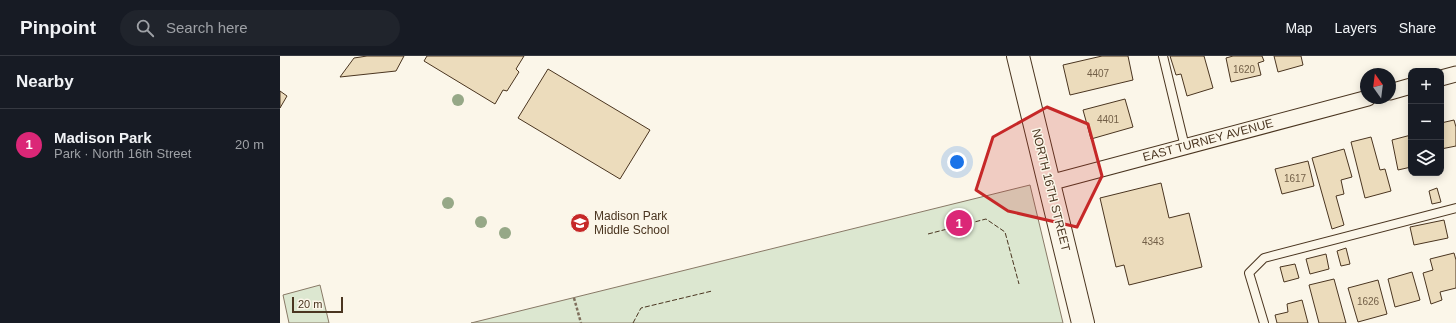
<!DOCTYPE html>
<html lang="en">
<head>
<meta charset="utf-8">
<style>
  :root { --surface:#171b24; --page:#20242c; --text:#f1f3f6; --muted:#9ea1a6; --line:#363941; --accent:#db2777 }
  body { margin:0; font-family:Helvetica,sans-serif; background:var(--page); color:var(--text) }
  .controls { position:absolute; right:12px; top:12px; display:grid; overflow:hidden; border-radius:8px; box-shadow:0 2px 10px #0003 }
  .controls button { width:36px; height:36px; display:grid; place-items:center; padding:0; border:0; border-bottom:1px solid var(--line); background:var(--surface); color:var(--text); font:20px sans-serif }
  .compass { position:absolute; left:1080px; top:12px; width:36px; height:36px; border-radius:50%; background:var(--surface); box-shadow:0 2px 10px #0003; rotate:346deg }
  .scale { position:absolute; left:12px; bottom:10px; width:51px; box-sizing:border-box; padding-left:4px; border:2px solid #4a3520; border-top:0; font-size:11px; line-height:14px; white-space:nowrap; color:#4a3520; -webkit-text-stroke:3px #fbf6e9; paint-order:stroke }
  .you { position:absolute; left:677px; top:106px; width:14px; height:14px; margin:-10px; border:3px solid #fff; border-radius:50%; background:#1a73e8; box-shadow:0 0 0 6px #1a73e833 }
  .badge { display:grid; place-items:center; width:26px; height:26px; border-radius:50%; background:var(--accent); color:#fff; font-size:13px; font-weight:700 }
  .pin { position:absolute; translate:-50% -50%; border:2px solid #fff; box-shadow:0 1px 4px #0006 }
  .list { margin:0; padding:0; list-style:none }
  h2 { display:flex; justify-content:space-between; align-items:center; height:52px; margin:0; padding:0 16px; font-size:17px }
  h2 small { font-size:13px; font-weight:400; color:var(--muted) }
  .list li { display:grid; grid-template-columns:26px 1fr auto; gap:12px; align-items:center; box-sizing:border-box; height:72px; padding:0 16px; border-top:1px solid var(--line) }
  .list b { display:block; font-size:15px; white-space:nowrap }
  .list p { margin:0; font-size:13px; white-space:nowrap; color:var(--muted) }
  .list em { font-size:13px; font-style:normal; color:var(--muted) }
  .icon { flex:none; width:22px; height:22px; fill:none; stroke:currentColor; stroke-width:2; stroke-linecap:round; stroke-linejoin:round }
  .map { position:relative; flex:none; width:1176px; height:267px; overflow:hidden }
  header { display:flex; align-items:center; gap:24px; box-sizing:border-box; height:56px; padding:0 20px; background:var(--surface); border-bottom:1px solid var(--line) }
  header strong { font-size:19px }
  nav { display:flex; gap:22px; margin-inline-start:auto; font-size:14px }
  .search { width:280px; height:36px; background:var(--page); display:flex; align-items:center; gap:10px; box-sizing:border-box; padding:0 14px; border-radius:22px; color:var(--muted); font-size:15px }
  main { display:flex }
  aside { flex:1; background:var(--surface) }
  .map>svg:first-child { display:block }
  .green { fill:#dce7d0; stroke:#887966 }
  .building { fill:#ecdcbc; stroke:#4a3520 }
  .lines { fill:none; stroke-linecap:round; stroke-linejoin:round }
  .lane-casing { stroke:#4a3520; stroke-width:10 }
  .street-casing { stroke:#4a3520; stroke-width:17 }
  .secondary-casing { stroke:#4a3520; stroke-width:24 }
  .path { stroke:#7f6f5c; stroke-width:2.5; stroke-dasharray:3 2; stroke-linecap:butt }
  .lane { stroke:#fbf6e9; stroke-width:8 }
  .street { stroke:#fbf6e9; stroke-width:15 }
  .secondary { stroke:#fbf6e9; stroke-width:22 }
  .fence { stroke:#4a3520; stroke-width:1; stroke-dasharray:5 2; stroke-linecap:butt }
  .tree { fill:#96a887 }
  .marked { fill:#c62828; fill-opacity:0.2; stroke:#c62828; stroke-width:3; stroke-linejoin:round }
  .labels { text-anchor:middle; stroke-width:3; stroke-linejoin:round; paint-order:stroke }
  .number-label { font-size:10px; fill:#725f47 }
  .street-label { font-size:12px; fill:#4a3520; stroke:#fbf6e9 }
  .poi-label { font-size:12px; fill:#4a3520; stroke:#fbf6e9; text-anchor:start }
</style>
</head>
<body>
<header>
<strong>Pinpoint</strong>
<div class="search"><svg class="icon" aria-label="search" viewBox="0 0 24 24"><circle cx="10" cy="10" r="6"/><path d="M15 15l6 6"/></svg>Search here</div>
<nav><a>Map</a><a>Layers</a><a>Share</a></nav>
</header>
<main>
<aside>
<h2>Nearby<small></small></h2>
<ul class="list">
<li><span class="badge">1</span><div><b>Madison Park</b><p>Park · North 16th Street</p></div><em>20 m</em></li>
</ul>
</aside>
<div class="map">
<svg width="1176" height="267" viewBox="0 0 1176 267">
  <rect width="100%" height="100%" fill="#fbf6e9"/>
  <!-- green -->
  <g class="green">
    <polygon points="750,129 783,267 191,267"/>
    <polygon points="40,229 49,267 9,267 3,239"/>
  </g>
  <!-- building -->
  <g class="building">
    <polygon points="87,0 124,0 116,15 60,21 74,2"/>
    <polygon points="147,0 244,0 236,13 239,16 227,35 223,34 215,48 144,5"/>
    <polygon points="822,0 848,0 853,24 790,39 783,9"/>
    <polygon points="890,0 924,0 933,32 907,40 901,18 896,19"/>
    <polygon points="953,0 982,0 984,5 978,7 981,19 951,26 946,2"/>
    <polygon points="994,0 1021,0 1023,9 998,16"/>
    <polygon points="268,13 370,74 340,123 238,62"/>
    <polygon points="0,35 7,40 0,52"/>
    <polygon points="845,43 853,71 811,83 803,54"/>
    <polygon points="1174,64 1176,71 1176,90 1161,93 1161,67"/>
    <polygon points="1131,79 1131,111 1118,114 1112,84"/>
    <polygon points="1091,81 1100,114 1105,113 1111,135 1085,142 1071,86"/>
    <polygon points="1064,93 1072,121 1061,124 1064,138 1056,140 1064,169 1052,173 1032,102"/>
    <polygon points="1028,105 1034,130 1002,138 995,113"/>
    <polygon points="881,127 889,162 909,157 922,211 849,229 844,209 836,211 820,142"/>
    <polygon points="1157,132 1161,146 1152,148 1149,135"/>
    <polygon points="1164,164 1168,182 1134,189 1130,171"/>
    <polygon points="1066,192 1070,208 1061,210 1057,195"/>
    <polygon points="1174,197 1176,204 1176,232 1160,236 1162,244 1151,248 1143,217 1153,214 1150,203"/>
    <polygon points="1046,198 1049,213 1030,218 1026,203"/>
    <polygon points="1015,208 1019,222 1004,226 1000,211"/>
    <polygon points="1132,216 1140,244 1115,251 1108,223"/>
    <polygon points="1054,223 1066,267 1039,267 1029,229"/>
    <polygon points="1098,224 1107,258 1078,266 1068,232"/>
    <polygon points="1022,244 1028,267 997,267 995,259 1008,256 1007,248"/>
  </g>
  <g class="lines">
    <defs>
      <g id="lane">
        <polyline points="883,0 905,91"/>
        <polyline points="984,267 969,217 984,202 1176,152"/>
      </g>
      <g id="street">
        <polyline points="1161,22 1176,18"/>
        <polyline points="1110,36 1131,30"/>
        <polyline points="769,127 1088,42"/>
      </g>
      <polyline id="secondary" points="738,0 803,267"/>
    </defs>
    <!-- lane casing -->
    <use href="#lane" class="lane-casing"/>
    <!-- street casing -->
    <use href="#street" class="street-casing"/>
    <!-- secondary casing -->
    <use href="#secondary" class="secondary-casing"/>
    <!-- path -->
    <polyline class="path" points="294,242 301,267"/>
    <!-- lane -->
    <use href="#lane" class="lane"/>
    <!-- street -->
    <use href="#street" class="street"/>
    <!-- secondary -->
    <use href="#secondary" class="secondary"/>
    <!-- fence -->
    <g class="fence">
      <polyline points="648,178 706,163 725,176 739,228"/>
      <polyline points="353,267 361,252 432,235"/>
    </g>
  </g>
  <!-- trees -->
  <g class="tree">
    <circle cx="178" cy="44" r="6"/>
    <circle cx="168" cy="147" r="6"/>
    <circle cx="201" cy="166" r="6"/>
    <circle cx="225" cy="177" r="6"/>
  </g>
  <!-- marked area -->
  <path class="marked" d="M 767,51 L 808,68 L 822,120 L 797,171 L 728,155 L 696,134 L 713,81 Z"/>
  <!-- icons -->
  <defs>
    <symbol id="school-disc" viewBox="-11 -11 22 22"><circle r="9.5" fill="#c62828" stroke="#fbf6e9"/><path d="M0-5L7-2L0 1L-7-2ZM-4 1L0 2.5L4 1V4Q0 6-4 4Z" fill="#fff"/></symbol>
  </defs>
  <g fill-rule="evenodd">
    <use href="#school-disc" x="289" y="156" width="22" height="22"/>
  </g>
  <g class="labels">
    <!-- number labels -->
    <g class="number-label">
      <text x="964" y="17">1620</text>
      <text x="818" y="21">4407</text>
      <text x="828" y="67">4401</text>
      <text x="1015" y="126">1617</text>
      <text x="873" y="189">4343</text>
      <text x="1088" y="249">1626</text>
    </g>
    <!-- street labels -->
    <g class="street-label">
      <text transform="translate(928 84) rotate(-15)" y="4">EAST TURNEY AVENUE</text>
      <text transform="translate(771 134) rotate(76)" y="4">NORTH 16TH STREET</text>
    </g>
    <!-- poi labels -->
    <g class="poi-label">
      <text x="314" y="164">Madison Park<tspan x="314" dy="14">Middle School</tspan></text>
    </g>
  </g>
</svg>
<div class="controls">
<button>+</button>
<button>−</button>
<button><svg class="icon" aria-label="layers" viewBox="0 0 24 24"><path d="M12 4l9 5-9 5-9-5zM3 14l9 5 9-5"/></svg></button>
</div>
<svg class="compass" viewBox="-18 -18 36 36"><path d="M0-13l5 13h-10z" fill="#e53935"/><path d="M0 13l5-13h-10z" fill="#9ea1a6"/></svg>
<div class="scale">20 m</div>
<div class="you"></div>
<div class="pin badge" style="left:679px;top:167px">1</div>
</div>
</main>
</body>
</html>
